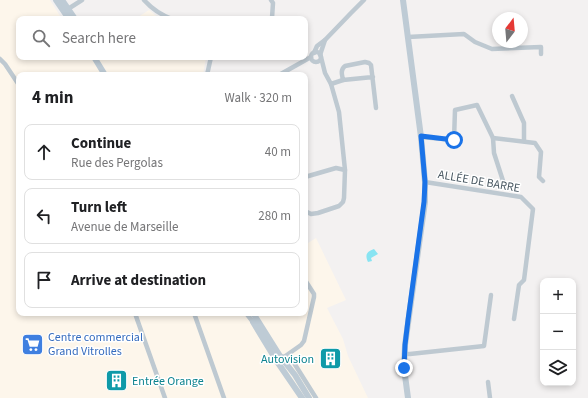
<!DOCTYPE html>
<html lang="en">
<head>
<meta charset="utf-8">
<style>
  :root { --surface:#fff; --page:#f6f6f6; --text:#202124; --muted:#757577; --line:#e0e0e0 }
  body { margin:0; font-family:"Source Sans 3",sans-serif; background:var(--page); color:var(--text) }
  .controls { position:absolute; right:12px; bottom:12px; display:grid; overflow:hidden; border-radius:8px; box-shadow:0 2px 6px #0003 }
  .controls button { width:36px; height:36px; display:grid; place-items:center; padding:0; border:0; border-bottom:1px solid var(--line); background:var(--surface); color:var(--text); font:20px sans-serif }
  .compass { position:absolute; left:492px; top:12px; width:36px; height:36px; border-radius:50%; background:var(--surface); box-shadow:0 2px 6px #0003; rotate:16deg }
  .stop { position:absolute; width:12px; height:12px; margin:-9px; border:3px solid #1a73e8; border-radius:50%; background:#fff }
  .stop.end { background:#1a73e8; border-color:#fff; box-shadow:0 1px 4px #0008 }
  .list { margin:0; padding:0; list-style:none }
  h2 { display:flex; justify-content:space-between; align-items:center; height:52px; margin:0; padding:0 16px; font-size:17px }
  h2 small { font-size:13px; font-weight:400; color:var(--muted) }
  .list li { display:grid; grid-template-columns:26px 1fr auto; gap:12px; align-items:center; box-sizing:border-box; height:56px; margin:0 8px 8px; padding:0 8px; border:1px solid var(--line); border-radius:8px }
  .list b { display:block; font-size:15px; white-space:nowrap }
  .list p { margin:0; font-size:13px; white-space:nowrap; color:var(--muted) }
  .list em { font-size:13px; font-style:normal; color:var(--muted) }
  .icon { flex:none; width:22px; height:22px; fill:none; stroke:currentColor; stroke-width:2; stroke-linecap:round; stroke-linejoin:round }
  .map { position:relative; flex:none; width:588px; height:398px; overflow:hidden }
  .search { position:absolute; background:var(--surface); box-shadow:0 2px 6px #0003; left:16px; top:16px; width:292px; height:44px; display:flex; align-items:center; gap:10px; box-sizing:border-box; padding:0 14px; border-radius:8px; color:var(--muted); font-size:15px }
  .panel { position:absolute; background:var(--surface); box-shadow:0 2px 6px #0003; left:16px; top:72px; width:292px; height:244px; border-radius:8px }
  .map>svg:first-child { display:block }
  .commercial { fill:#fdf6eb }
  .water { fill:#88e4f2 }
  .lines { fill:none; stroke-linecap:round; stroke-linejoin:round }
  .street { stroke:#bec9d1; stroke-width:4.5 }
  .secondary { stroke:#becbd5; stroke-width:6 }
  .route { stroke:#1a73e8; stroke-width:5 }
  .labels { text-anchor:middle; stroke-width:3; stroke-linejoin:round; paint-order:stroke }
  .street-label { font-size:12px; fill:#475660; stroke:#fff }
  .shop-label { font-size:12px; fill:#366cbe; stroke:#fff; text-anchor:start }
  .culture-label { font-size:12px; fill:#0d838f; stroke:#fff; text-anchor:end }
</style>
</head>
<body>
<div class="map">
<svg width="588" height="398" viewBox="0 0 588 398">
  <rect width="100%" height="100%" fill="#f3f1f1"/>
  <!-- commercial -->
  <g class="commercial">
    <polygon points="0,0 50,0 62,19 19,19 19,57 206,57 203,75 19,75 19,313 305,313 305,245 316,238 346,300 327,308 343,339 348,356 368,398 0,398"/>
    <polygon points="149,10 155,15 161,19 135,19"/>
  </g>
  <!-- water -->
  <path class="water" d="M 374,249 L 378,254 L 371,258 L 372,261 L 368,262 C 365,255 366,252 374,249 Z"/>
  <g class="lines">
    <!-- street -->
    <g class="street">
      <path d="M 144,0 C 152,9 161,15 172,19"/>
      <polyline points="271,0 273,3 272,18 277,19"/>
      <polyline points="68,9 82,0"/>
      <polyline points="408,37 464,34 475,42 492,49 541,47 541,54"/>
      <circle cx="316" cy="57" r="5"/>
      <polyline points="314,53 317,46 325,40 351,13 364,0"/>
      <polyline points="320,55 325,40"/>
      <polyline points="0,59 5,64 19,85"/>
      <polyline points="207,75 211,57"/>
      <polyline points="279,75 311,57"/>
      <path d="M 373,77 L 343,80 C 342,75 340,70 345,66 L 365,62 L 369,63 L 371,65 L 376,108"/>
      <polyline points="331,84 343,80"/>
      <polyline points="512,96 524,123 524,141"/>
      <polyline points="421,137 454,140 455,110 477,105 493,138 535,143 541,152 539,177 543,181"/>
      <polyline points="493,138 494,153 504,184"/>
      <polyline points="305,177 336,168 345,170"/>
      <polyline points="425,182 521,197 533,209 524,280 519,285 514,319"/>
      <polyline points="305,210 307,212 311,214 318,213 339,206 343,202 344,198 345,170 339,112 331,84 325,73 321,57"/>
      <polyline points="135,313 137,319 165,398"/>
      <polyline points="194,313 224,398"/>
      <polyline points="246,313 253,322"/>
      <polyline points="404,354 410,354 484,346 491,295"/>
      <polyline points="280,356 284,357 301,345 304,341 314,297 314,294 305,280"/>
      <polyline points="292,358 294,363 316,398"/>
      <polyline points="488,382 490,398"/>
    </g>
    <!-- secondary -->
    <g class="secondary">
      <polyline points="56,0 69,19"/>
      <polyline points="62,0 75,19"/>
      <polyline points="403,0 421,137 425,182 425,202 422,223 405,345 404,368 408,398"/>
      <polyline points="94,57 105,75"/>
      <polyline points="253,313 280,356 295,375 309,398"/>
      <polyline points="253,322 276,360 302,398"/>
    </g>
  </g>
  <g class="lines">
    <!-- route -->
    <polyline class="route" points="404,368 405,345 408,320 424,202 425,182 421,136 454,140"/>
  </g>
  <!-- icons -->
  <defs>
    <symbol id="supermarket-square" viewBox="-11 -11 22 22"><rect x="-9" y="-9" width="18" height="18" rx="4" fill="#3f7fe0" stroke="#fff"/><path d="M-6-5.5h2.5l.6 2H6L4.5 2H-2.5L-4.4-4H-6ZM-1.5 3.2a1.3 1.3 0 1 0 .1 0ZM3 3.2a1.3 1.3 0 1 0 .1 0Z" fill="#fff"/></symbol>
    <symbol id="building-square" viewBox="-11 -11 22 22"><rect x="-9" y="-9" width="18" height="18" rx="4" fill="#0f9aa8" stroke="#fff"/><path d="M-4-6H4V6H1V3H-1V6H-4ZM-2.5-4.3h1.7v1.8h-1.7ZM.8-4.3h1.7v1.8H.8ZM-2.5-1h1.7V.8h-1.7ZM.8-1h1.7V.8H.8Z" fill="#fff"/></symbol>
  </defs>
  <g fill-rule="evenodd">
    <use href="#supermarket-square" x="20" y="332" width="25" height="25"/>
    <use href="#building-square" x="318" y="346" width="25" height="25"/>
    <use href="#building-square" x="104" y="368" width="25" height="25"/>
  </g>
  <g class="labels">
    <!-- street labels -->
    <g class="street-label">
      <text transform="translate(479 181) rotate(10)" y="4">ALLÉE DE BARRE</text>
    </g>
    <!-- shop labels -->
    <g class="shop-label">
      <text x="48" y="341">Centre commercial<tspan x="48" dy="14">Grand Vitrolles</tspan></text>
    </g>
    <!-- culture labels -->
    <g class="culture-label">
      <text x="314" y="363">Autovision</text>
      <text x="132" y="385" text-anchor="start">Entrée Orange</text>
    </g>
  </g>
</svg>
<div class="controls">
<button>+</button>
<button>−</button>
<button><svg class="icon" aria-label="layers" viewBox="0 0 24 24"><path d="M12 4l9 5-9 5-9-5zM3 14l9 5 9-5"/></svg></button>
</div>
<svg class="compass" viewBox="-18 -18 36 36"><path d="M0-13l5 13h-10z" fill="#e53935"/><path d="M0 13l5-13h-10z" fill="#757577"/></svg>
<div class="stop" style="left:454px;top:140px"></div>
<div class="stop end" style="left:404px;top:368px"></div>
<div class="search"><svg class="icon" aria-label="search" viewBox="0 0 24 24"><circle cx="10" cy="10" r="6"/><path d="M15 15l6 6"/></svg>Search here</div>
<section class="panel">
<h2>4 min<small>Walk · 320 m</small></h2>
<ul class="list">
<li><svg class="icon" aria-label="ahead" viewBox="0 0 24 24"><path d="M12 20V5M6 11l6-6 6 6"/></svg><div><b>Continue</b><p>Rue des Pergolas</p></div><em>40 m</em></li>
<li><svg class="icon" aria-label="left" viewBox="0 0 24 24"><path d="M17 20v-9H6M10 6l-5 5 5 5"/></svg><div><b>Turn left</b><p>Avenue de Marseille</p></div><em>280 m</em></li>
<li><svg class="icon" aria-label="arrive" viewBox="0 0 24 24"><path d="M6 21V4h12l-3 4 3 4H6"/></svg><div><b>Arrive at destination</b></div></li>
</ul>
</section>
</div>
</body>
</html>
